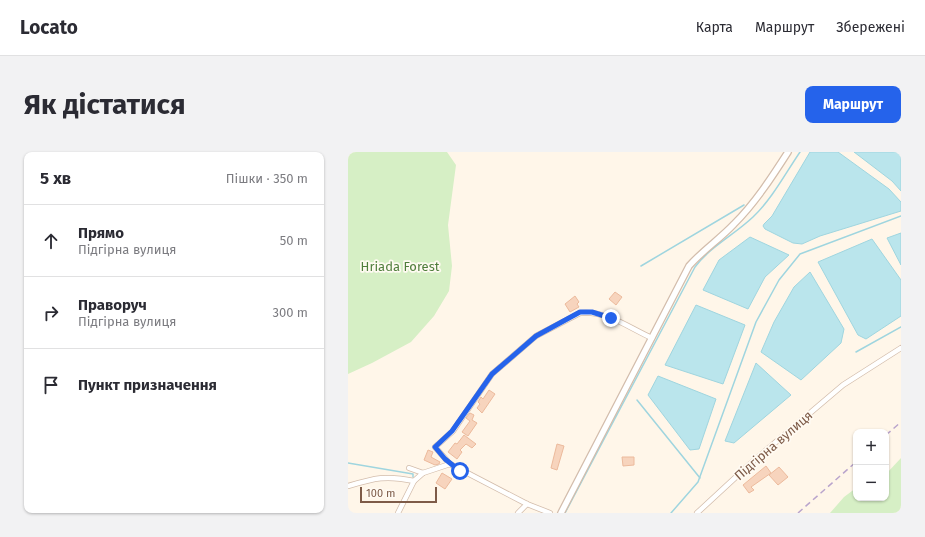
<!DOCTYPE html>
<html lang="uk">
<head>
<meta charset="utf-8">
<style>
  :root { --surface:#fff; --page:#f2f2f3; --text:#2b2b33; --muted:#7c7c81; --line:#e1e1e2; --accent:#2563eb }
  body { margin:0; font-family:"Fira Sans",sans-serif; background:var(--page); color:var(--text) }
  .controls { position:absolute; right:12px; bottom:12px; display:grid; overflow:hidden; border-radius:8px; box-shadow:0 1px 3px #0004 }
  .controls button { width:36px; height:36px; display:grid; place-items:center; padding:0; border:0; border-bottom:1px solid var(--line); background:var(--surface); color:var(--text); font:20px sans-serif }
  .scale { position:absolute; left:12px; bottom:10px; width:77px; box-sizing:border-box; padding-left:4px; border:2px solid #7e5b48; border-top:0; font-size:11px; line-height:14px; white-space:nowrap; color:#7e5b48; -webkit-text-stroke:3px #fffaf2; paint-order:stroke }
  .stop { position:absolute; width:12px; height:12px; margin:-9px; border:3px solid #2563eb; border-radius:50%; background:#fff }
  .stop.end { background:#2563eb; border-color:#fff; box-shadow:0 1px 4px #0008 }
  .list { margin:0; padding:0; list-style:none }
  h2 { display:flex; justify-content:space-between; align-items:center; height:52px; margin:0; padding:0 16px; font-size:17px }
  h2 small { font-size:13px; font-weight:400; color:var(--muted) }
  .list li { display:grid; grid-template-columns:26px 1fr auto; gap:12px; align-items:center; box-sizing:border-box; height:72px; padding:0 16px; border-top:1px solid var(--line) }
  .list b { display:block; font-size:15px; white-space:nowrap }
  .list p { margin:0; font-size:13px; white-space:nowrap; color:var(--muted) }
  .list em { font-size:13px; font-style:normal; color:var(--muted) }
  .icon { flex:none; width:22px; height:22px; fill:none; stroke:currentColor; stroke-width:2; stroke-linecap:round; stroke-linejoin:round }
  .map { position:relative; flex:none; width:553px; height:361px; overflow:hidden; border-radius:8px }
  header { display:flex; align-items:center; gap:24px; box-sizing:border-box; height:56px; padding:0 20px; background:var(--surface); border-bottom:1px solid var(--line) }
  header strong { font-size:19px }
  nav { display:flex; gap:22px; margin-inline-start:auto; font-size:14px }
  .intro { display:flex; align-items:center; justify-content:space-between; box-sizing:border-box; height:96px; padding:0 24px }
  h1 { margin:0; font-size:28px }
  .button { padding:10px 18px; border-radius:8px; background:var(--accent); color:#fff; font-size:14px; font-weight:700 }
  main { display:flex; gap:24px; padding:0 24px }
  aside { flex:1; background:var(--surface); border-radius:8px; box-shadow:0 1px 3px #0004 }
  .map>svg:first-child { display:block }
  .green { fill:#d6efc5 }
  .water { fill:#bae5ec; stroke:#9fd5df }
  .lines { fill:none; stroke-linecap:round; stroke-linejoin:round }
  .stream { stroke:#9fd5df; stroke-width:1.5 }
  .building { fill:#f7d4bd; stroke:#ecba9c }
  .minor-casing { stroke:#d3bdac; stroke-width:6 }
  .tertiary-casing { stroke:#d3bdac; stroke-width:8 }
  .minor { stroke:#fff; stroke-width:4.5 }
  .tertiary { stroke:#fff; stroke-width:5.5 }
  .rail { stroke:#b9a4cc; stroke-width:1.5; stroke-dasharray:6 4; stroke-linecap:butt }
  .route { stroke:#2563eb; stroke-width:5 }
  .labels { text-anchor:middle; stroke-width:3.5; stroke-linejoin:round; paint-order:stroke }
  .park-label { font-size:13px; fill:#507e3c; stroke:#fffaf2 }
  .street-label { font-size:13px; fill:#7e5b48; stroke:#fffaf2 }
</style>
</head>
<body>
<header>
<strong>Locato</strong>
<nav><a>Карта</a><a>Маршрут</a><a>Збережені</a></nav>
</header>
<div class="intro"><h1>Як дістатися</h1><a class="button">Маршрут</a></div>
<main>
<aside>
<h2>5 хв<small>Пішки · 350 m</small></h2>
<ul class="list">
<li><svg class="icon" aria-label="ahead" viewBox="0 0 24 24"><path d="M12 20V5M6 11l6-6 6 6"/></svg><div><b>Прямо</b><p>Підгірна вулиця</p></div><em>50 m</em></li>
<li><svg class="icon" aria-label="right" viewBox="0 0 24 24"><path d="M7 20v-9h11M14 6l5 5-5 5"/></svg><div><b>Праворуч</b><p>Підгірна вулиця</p></div><em>300 m</em></li>
<li><svg class="icon" aria-label="arrive" viewBox="0 0 24 24"><path d="M6 21V4h12l-3 4 3 4H6"/></svg><div><b>Пункт призначення</b></div></li>
</ul>
</aside>
<div class="map">
<svg width="553" height="361" viewBox="0 0 553 361">
  <rect width="100%" height="100%" fill="#fff6e9"/>
  <!-- green -->
  <g class="green">
    <polygon points="0,0 99,0 108,13 100,73 104,114 101,139 86,164 63,190 24,211 0,222"/>
    <polygon points="553,306 553,361 482,361 496,345 508,336 508,346 538,346 538,322"/>
  </g>
  <!-- water -->
  <g class="water">
    <polygon points="462,0 490,0 541,37 553,50 553,59 472,84 454,92 445,91 417,77 415,74 416,72 424,64"/>
    <polygon points="506,0 553,0 553,39 544,29"/>
    <polygon points="553,81 553,113 539,86"/>
    <polygon points="402,85 441,103 417,125 400,157 355,138 371,108"/>
    <polygon points="524,87 553,128 553,164 518,187 510,183 470,110"/>
    <polygon points="462,120 496,177 493,191 453,228 413,200 426,170 446,135"/>
    <polygon points="348,153 397,173 375,232 317,213"/>
    <polygon points="408,211 443,243 386,291 377,289"/>
    <polygon points="310,224 368,247 351,297 342,298 300,243"/>
  </g>
  <g class="lines">
    <!-- stream -->
    <g class="stream">
      <polyline points="293,114 396,53"/>
      <polyline points="508,200 553,175"/>
      <polyline points="289,248 352,326"/>
      <polyline points="0,311 65,322 65,325"/>
      <path d="M 217,361 L 347,115 C 363,94 386,83 405,65 C 424,47 437,22 452,0"/>
      <polyline points="323,361 350,330 408,170 431,128 452,102 553,64"/>
    </g>
  </g>
  <!-- building -->
  <g class="building">
    <polygon points="267,140 274,145 268,153 261,147"/>
    <polygon points="227,144 231,150 229,152 231,155 222,160 217,152"/>
    <polygon points="141,238 147,242 134,261 129,256 132,252 130,250 133,245 135,247"/>
    <polygon points="122,261 126,263 124,268 129,271 120,284 114,280 122,269 118,266"/>
    <polygon points="116,283 128,292 124,296 118,292 112,298 114,300 109,307 100,300 107,291 109,292"/>
    <polygon points="209,292 216,294 209,318 203,316"/>
    <polygon points="80,298 85,300 83,305 92,310 91,312 87,313 76,308"/>
    <polygon points="274,305 286,305 286,313 275,314"/>
    <polygon points="418,314 423,321 403,335 406,338 401,341 395,333"/>
    <polygon points="431,315 440,325 430,333 421,323"/>
    <polygon points="94,321 104,327 97,337 88,331"/>
  </g>
  <g class="lines">
    <defs>
      <g id="minor">
        <path d="M 102,312 L 87,295 L 105,279 L 144,222 L 188,184 L 232,161 C 259,158 281,176 304,186"/>
        <polyline points="61,316 75,321 102,312 179,352 202,361"/>
        <path d="M 0,334 C 27,326 38,323 66,329"/>
        <polyline points="50,361 66,329 75,321"/>
        <polyline points="170,361 179,352"/>
        <polyline points="349,361 402,312 495,233 553,196"/>
      </g>
      <path id="tertiary" d="M 213,361 L 341,114 C 355,98 372,87 386,72 C 407,51 424,25 440,0"/>
    </defs>
    <!-- minor casing -->
    <use href="#minor" class="minor-casing"/>
    <!-- tertiary casing -->
    <use href="#tertiary" class="tertiary-casing"/>
    <!-- minor -->
    <use href="#minor" class="minor"/>
    <!-- tertiary -->
    <use href="#tertiary" class="tertiary"/>
    <!-- rail -->
    <g class="rail">
      <polyline points="538,283 553,270"/>
      <polyline points="450,361 508,310"/>
    </g>
  </g>
  <g class="lines">
    <!-- route -->
    <polyline class="route" points="112,319 97,307 87,295 104,279 144,222 188,184 232,160 244,160 263,166"/>
  </g>
  <g class="labels">
    <!-- park labels -->
    <g class="park-label">
      <text x="52" y="119">Hriada Forest</text>
    </g>
    <!-- street labels -->
    <g class="street-label">
      <text transform="translate(425 293) rotate(-41)" y="5">Підгірна вулиця</text>
    </g>
  </g>
</svg>
<div class="controls">
<button>+</button>
<button>−</button>
</div>
<div class="scale">100 m</div>
<div class="stop" style="left:112px;top:319px"></div>
<div class="stop end" style="left:263px;top:166px"></div>
</div>
</main>
</body>
</html>
